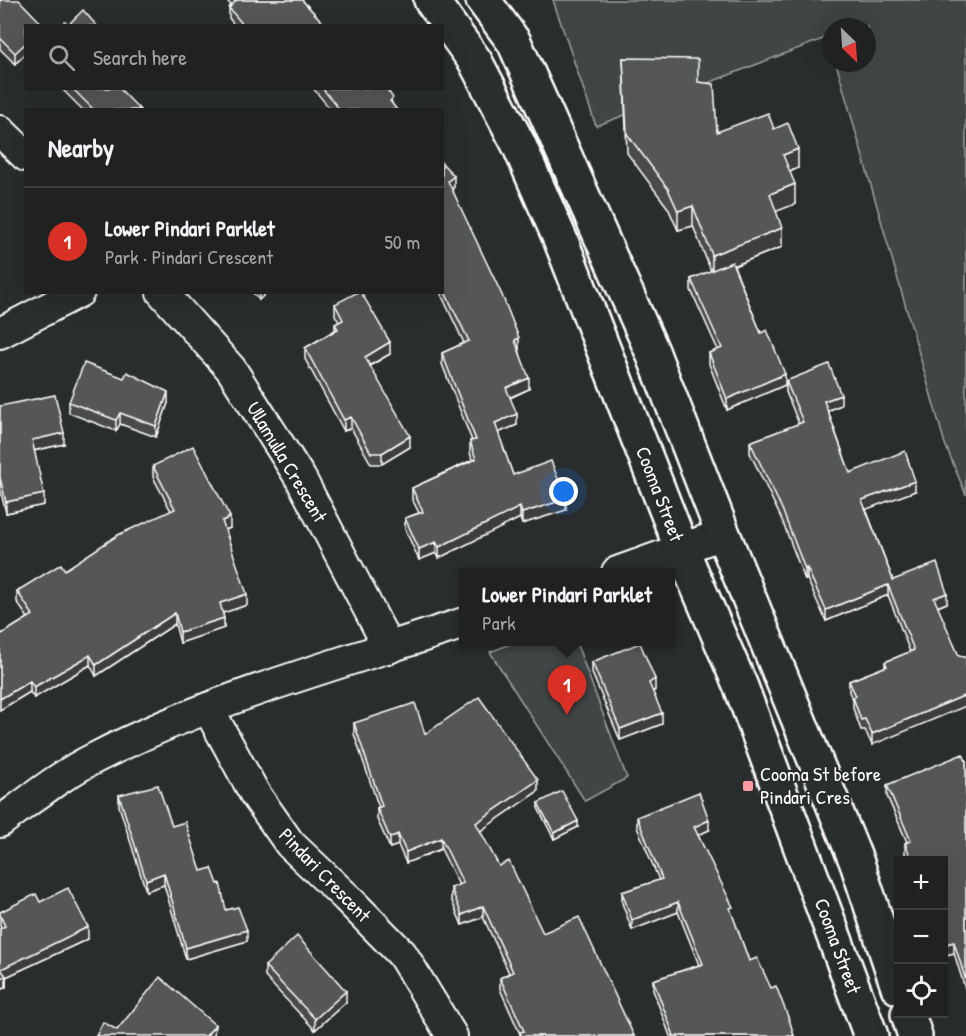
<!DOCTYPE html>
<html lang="en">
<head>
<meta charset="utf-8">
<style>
  :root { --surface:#202222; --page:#282a2a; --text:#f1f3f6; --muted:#a2a4a5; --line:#3d3f40; --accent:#d93025 }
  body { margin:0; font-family:"Patrick Hand",sans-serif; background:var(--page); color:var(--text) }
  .controls { position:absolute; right:18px; bottom:18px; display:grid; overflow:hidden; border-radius:0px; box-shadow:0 6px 24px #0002 }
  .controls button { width:54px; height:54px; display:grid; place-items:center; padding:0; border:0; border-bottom:2px solid var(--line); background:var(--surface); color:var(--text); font:30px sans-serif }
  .compass { position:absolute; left:822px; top:18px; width:54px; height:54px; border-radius:50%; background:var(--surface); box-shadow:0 6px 24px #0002; rotate:155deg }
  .you { position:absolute; left:564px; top:492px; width:21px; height:21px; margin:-15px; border:4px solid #fff; border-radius:50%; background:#1a73e8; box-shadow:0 0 0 9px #1a73e833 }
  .badge { display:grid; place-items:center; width:39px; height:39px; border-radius:50%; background:var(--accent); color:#fff; font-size:20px; font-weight:700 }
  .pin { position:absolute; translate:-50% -50px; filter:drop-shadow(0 2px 3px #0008) }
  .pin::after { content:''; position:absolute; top:32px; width:21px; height:18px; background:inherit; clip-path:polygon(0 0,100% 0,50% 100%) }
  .popup { position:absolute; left:459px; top:568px; width:216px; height:78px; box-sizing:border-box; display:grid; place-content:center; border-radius:0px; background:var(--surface); filter:drop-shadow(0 2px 4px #0005); font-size:20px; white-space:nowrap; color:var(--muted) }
  .popup b { font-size:22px; color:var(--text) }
  .popup::after { content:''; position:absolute; left:50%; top:100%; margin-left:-12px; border:12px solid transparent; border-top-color:var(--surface) }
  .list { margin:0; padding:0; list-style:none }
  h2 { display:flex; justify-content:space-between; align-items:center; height:78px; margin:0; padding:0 24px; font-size:26px }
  h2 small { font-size:20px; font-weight:400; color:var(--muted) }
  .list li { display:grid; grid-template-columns:39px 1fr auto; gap:18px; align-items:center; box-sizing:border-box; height:108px; padding:0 24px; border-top:2px solid var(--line) }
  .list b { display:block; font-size:22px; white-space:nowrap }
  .list p { margin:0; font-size:20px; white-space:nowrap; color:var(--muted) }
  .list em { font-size:20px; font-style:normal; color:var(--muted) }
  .icon { flex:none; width:33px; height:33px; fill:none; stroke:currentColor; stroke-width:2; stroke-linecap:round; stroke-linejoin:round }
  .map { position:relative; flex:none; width:966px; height:1036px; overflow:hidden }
  .search { position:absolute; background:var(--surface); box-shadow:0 6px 24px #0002; left:24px; top:24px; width:420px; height:66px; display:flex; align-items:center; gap:15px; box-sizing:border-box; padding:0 21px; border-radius:0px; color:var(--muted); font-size:22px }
  .panel { position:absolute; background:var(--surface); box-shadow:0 6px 24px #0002; left:24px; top:108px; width:420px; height:186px; border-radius:0px }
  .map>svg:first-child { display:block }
  .green { fill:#414445; stroke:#a0a2a2; stroke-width:1.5 }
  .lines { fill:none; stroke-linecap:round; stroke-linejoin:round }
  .minor-casing { stroke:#fff; stroke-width:34 }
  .secondary-casing { stroke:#fff; stroke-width:38 }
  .minor { stroke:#2a2d2e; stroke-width:30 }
  .secondary { stroke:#2a2d2e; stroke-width:33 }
  .wall { fill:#494b4c; stroke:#fff; stroke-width:1.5 }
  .shaded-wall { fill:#3c3d3e; stroke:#fff; stroke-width:1.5 }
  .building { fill:#555758; stroke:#fff; stroke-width:1.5 }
  .poi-dot { fill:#ff9aa2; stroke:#2a2d2e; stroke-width:2 }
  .labels { text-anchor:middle; stroke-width:4.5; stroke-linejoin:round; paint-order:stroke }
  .street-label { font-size:20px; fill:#fff; stroke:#2a2d2e }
  .poi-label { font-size:20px; fill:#fff; stroke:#2a2d2e; text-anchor:start }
</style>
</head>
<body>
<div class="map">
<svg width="966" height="1036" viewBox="0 0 966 1036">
  <rect width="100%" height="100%" fill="#2a2d2e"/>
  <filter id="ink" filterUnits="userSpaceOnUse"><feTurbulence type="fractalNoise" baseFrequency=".0167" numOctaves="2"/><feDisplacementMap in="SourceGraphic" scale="12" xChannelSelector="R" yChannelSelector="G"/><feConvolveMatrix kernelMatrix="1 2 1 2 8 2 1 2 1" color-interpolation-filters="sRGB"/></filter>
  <g filter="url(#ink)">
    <!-- green -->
    <g class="green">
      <polygon points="553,0 966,0 966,495 945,444 836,63 867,63 867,27 831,27 831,47 828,37 596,126"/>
      <polygon points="515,642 576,642 627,778 585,801 490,652"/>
    </g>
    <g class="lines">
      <defs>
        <g id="minor">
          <polyline points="0,131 26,156"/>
          <polyline points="162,292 231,369 301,479 389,648"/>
          <polyline points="0,333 79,292"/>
          <polyline points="617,572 723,534"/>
          <polyline points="208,708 255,794 290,844 346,897 402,954 452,1036"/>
          <path d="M 0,822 C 30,800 62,774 95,758 C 211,698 340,664 464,623"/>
        </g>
        <g id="secondary">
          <polyline points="431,0 475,61 519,145 561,241 682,550 741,687 871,1036"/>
          <polyline points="483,0 514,42 652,351 723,534 857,863 898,987"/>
          <polyline points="908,1014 915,1036"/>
        </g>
      </defs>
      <!-- minor casing -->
      <use href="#minor" class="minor-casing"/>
      <!-- secondary casing -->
      <use href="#secondary" class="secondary-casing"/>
      <!-- minor -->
      <use href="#minor" class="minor"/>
      <!-- secondary -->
      <use href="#secondary" class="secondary"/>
    </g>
    <!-- wall -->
    <g class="wall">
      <polygon points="0,0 26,26 26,54 15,64 0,49"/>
      <polygon points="226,0 302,0 326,26 235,26 229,18 229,8 231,5"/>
      <polygon points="623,58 698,82 717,132 774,129 798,168 790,172 795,204 776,211 782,247 734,266 761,333 785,385 727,410 709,364 709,353 718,350 691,290 691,279 711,271 693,226 678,230 668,208 627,153"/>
      <polygon points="61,88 119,88 140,110 83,110"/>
      <polygon points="313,88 386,88 393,105 397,110 331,110"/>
      <polygon points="442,163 454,187 452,189 519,349 529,389 510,398 517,425 498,433 513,475 566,510 522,524 520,518 439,558 436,553 419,560 405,529 405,518 419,513 412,499 412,488 472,460 470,452 470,441 472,441 442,364 442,353 464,343 440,292 442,292"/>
      <polygon points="252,292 267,292 259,300"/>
      <polygon points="335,304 390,354 370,366 410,447 382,464 371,464 351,428 344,431 305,359 305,348 335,330 335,324 339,322 335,315"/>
      <polygon points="124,378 168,403 156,437 120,424 116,431 69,413 69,402"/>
      <polygon points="786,381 841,405 828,411 850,473 915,491 866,509 893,580 947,603 938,607 872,745 865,730 861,730 853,708 853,700 849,692 849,681 885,667 885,662 910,652 888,595 826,621 807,579 805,580 782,520 750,453 750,442 799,424 786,392"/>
      <polygon points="0,406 64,444 34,451 44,505 6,513 0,489"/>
      <polygon points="153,466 230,528 226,530 247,605 223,613 224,628 180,643 175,624 96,676 90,665 34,698 30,692 0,710 0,635 28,618 17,602 17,591 65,570 171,511 153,477"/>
      <polygon points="592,662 655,690 653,692 662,724 620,740 592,673"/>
      <polygon points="354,723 425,734 538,791 480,831 499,866 543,933 634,1036 520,1036 520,1034 500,989 500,978 509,973 483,917 462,925 451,899 451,888 459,885 441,849 406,863 398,845 390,848 377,819 377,808 379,808 354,734"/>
      <polygon points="966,761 966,992 954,953 946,955 944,948 944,861 908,861 905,854 905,843 907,842 887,796 887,785"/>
      <polygon points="119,795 172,826 226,910 247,941 186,959 164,885 146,891 119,806"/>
      <polygon points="538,803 578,827 554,839 538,808"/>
      <polygon points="637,817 709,830 698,835 733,917 749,961 794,1036 670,1036 653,990 653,980 699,965 678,912 632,930 622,903 622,892 659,880 637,827"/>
      <polygon points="40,902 88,939 6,977 6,987 0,990 0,929 1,928 0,926 0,912"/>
      <polygon points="265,966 346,1002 315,1030 265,977"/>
    </g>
    <!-- shaded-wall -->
    <g class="shaded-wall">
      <polygon points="25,43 25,54 15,64 15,53"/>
      <polygon points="798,149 798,168 783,174 783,155"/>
      <polygon points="454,176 454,187 448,192 448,181"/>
      <polygon points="795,184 795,204 770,214 770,194"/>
      <polygon points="693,206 693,226 678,230 678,211"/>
      <polygon points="782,228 782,247 712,274 712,255"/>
      <polygon points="259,292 267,292 259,300"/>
      <polygon points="519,338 519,349 515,351 515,340"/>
      <polygon points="390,342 390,354 365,368 365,357"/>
      <polygon points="785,374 785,385 727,410 727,399"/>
      <polygon points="529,378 529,389 506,399 506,388"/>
      <polygon points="168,392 168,403 156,437 156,426"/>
      <polygon points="841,395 841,405 824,412 824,401"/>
      <polygon points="120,413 120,424 116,431 116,420"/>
      <polygon points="517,414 517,425 495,434 495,423"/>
      <polygon points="351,417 351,428 344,431 344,420"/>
      <polygon points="64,433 64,444 32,451 32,440"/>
      <polygon points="410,436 410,447 382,464 382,453"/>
      <polygon points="915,481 915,491 862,511 862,500"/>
      <polygon points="44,494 44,505 6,513 6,502"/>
      <polygon points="566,499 566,510 522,524 522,513"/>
      <polygon points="520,507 520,518 439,558 439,547"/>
      <polygon points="230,517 230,528 222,531 222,521"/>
      <polygon points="436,542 436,553 419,560 419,549"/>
      <polygon points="807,568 807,579 805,580 805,569"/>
      <polygon points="888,585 888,595 826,621 826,610"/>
      <polygon points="947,593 947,603 934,608 934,598"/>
      <polygon points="247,594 247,605 220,614 220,603"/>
      <polygon points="175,613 175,624 96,676 96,665"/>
      <polygon points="224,618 224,628 180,643 180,632"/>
      <polygon points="90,655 90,665 34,698 34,687"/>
      <polygon points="655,679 655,690 649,694 649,683"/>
      <polygon points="30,681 30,692 0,710 0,699"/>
      <polygon points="966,695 966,706 872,745 872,734"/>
      <polygon points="662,713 662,724 620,740 620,729"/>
      <polygon points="538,780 538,791 476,834 476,823"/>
      <polygon points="709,820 709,830 694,837 694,827"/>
      <polygon points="578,821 578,827 554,839 554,833"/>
      <polygon points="398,834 398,845 390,848 390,838"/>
      <polygon points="441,838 441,849 406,863 406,852"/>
      <polygon points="164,873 164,885 146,891 146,880"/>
      <polygon points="678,902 678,912 632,930 632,920"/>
      <polygon points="483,906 483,917 462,925 462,915"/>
      <polygon points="88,927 88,939 6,977 6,987 0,990 1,969"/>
      <polygon points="247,930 247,941 186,959 186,948"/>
      <polygon points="954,942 954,953 946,955 946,944"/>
      <polygon points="346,991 346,1002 315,1030 315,1019"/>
      <polygon points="215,1025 214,1036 206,1036"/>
    </g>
    <!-- building -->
    <g class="building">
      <polygon points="0,0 19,0 44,26 26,26 26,43 15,53 0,38"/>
      <polygon points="237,0 302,0 326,26 244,26 229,8"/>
      <polygon points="83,10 97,26 62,26 65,22 69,24"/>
      <polygon points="623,58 698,59 698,82 714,84 717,132 768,113 774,129 788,123 798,149 783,155 795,184 770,194 782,228 712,255 693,206 678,211 668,189 627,134"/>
      <polygon points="72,88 119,88 140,110 94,110"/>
      <polygon points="322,88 386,88 393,98 390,101 397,110 340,110"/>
      <polygon points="442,163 454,176 448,181 502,295 519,338 515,340 529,378 506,388 517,414 495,423 513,475 551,461 566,499 522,513 520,507 439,547 436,542 419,549 405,518 423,512 412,488 476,459 470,441 476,440 442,353 469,341 442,286"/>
      <polygon points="732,262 761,333 767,330 785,374 727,399 709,353 722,348 691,279"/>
      <polygon points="358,292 361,292 390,342 365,357 410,436 382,453 371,453 351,417 344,420 305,348 338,329 335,324 343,320 335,304"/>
      <polygon points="84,363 124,378 127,372 168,392 156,426 120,413 116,420 69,402"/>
      <polygon points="829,364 841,395 824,401 850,473 905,451 915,481 862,500 893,580 937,563 947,593 934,598 959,656 965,657 966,659 966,695 872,734 865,719 861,720 853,697 856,696 849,681 887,666 885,662 914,650 888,585 826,610 807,568 805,569 782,509 750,442 803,422 786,381"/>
      <polygon points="55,395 64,433 32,440 44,494 6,502 0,478 0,406"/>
      <polygon points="193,446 230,517 222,521 247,594 220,603 224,618 180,632 175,613 96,665 90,655 34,687 30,681 0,699 0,635 33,615 17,591 61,564 65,570 118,535 175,509 153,466"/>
      <polygon points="640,643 655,679 649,683 662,713 620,729 592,662"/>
      <polygon points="479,697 538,780 476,823 499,866 509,861 543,933 579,917 634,1036 521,1036 520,1032 524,1031 500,978 513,972 483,906 462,915 451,888 463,883 441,838 406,852 398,834 390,838 377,808 382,806 354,723 415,703 425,734"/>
      <polygon points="963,754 966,761 966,981 954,942 946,944 944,937 944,861 912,861 905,843 911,841 887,785"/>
      <polygon points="158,785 172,826 185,822 201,871 212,868 218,884 220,883 226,910 238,907 247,930 186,948 164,873 146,880 119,795"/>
      <polygon points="562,791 578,821 554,833 538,803"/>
      <polygon points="699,792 709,820 694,827 733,907 730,908 749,961 757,958 771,988 776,986 790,1022 794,1036 674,1036 653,980 703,964 678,902 632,920 622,892 662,879 637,817"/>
      <polygon points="68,888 88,927 1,969 6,976 0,979 0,929 5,926 0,915 0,912 36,894 40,902"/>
      <polygon points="297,936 346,991 315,1019 265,966"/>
      <polygon points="160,977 215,1025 206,1036 96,1036 103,1022 117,1030"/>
    </g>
  </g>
  <!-- markers -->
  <rect class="poi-dot" x="742" y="780" width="12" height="12" rx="3"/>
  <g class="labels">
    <!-- street labels -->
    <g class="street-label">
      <text transform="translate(287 462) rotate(59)" y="7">Ullamulla Crescent</text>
      <text transform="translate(660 494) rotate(69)" y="7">Cooma Street</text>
      <text transform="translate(325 875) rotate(46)" y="7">Pindari Crescent</text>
      <text transform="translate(838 946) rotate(70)" y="7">Cooma Street</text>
    </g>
    <!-- poi labels -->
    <g class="poi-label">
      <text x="760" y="781">Cooma St before<tspan x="760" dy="23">Pindari Cres</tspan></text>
    </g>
  </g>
</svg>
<div class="controls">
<button>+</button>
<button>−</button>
<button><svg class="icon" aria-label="locate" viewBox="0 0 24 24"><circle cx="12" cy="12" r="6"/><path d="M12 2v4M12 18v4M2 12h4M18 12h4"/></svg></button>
</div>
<svg class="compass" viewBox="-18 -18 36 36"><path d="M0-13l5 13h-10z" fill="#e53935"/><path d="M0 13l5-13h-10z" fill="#a2a4a5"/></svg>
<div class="you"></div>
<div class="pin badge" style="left:567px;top:715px">1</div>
<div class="popup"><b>Lower Pindari Parklet</b>Park</div>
<div class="search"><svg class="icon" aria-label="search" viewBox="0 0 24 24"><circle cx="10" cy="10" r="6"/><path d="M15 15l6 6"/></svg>Search here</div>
<section class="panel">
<h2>Nearby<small></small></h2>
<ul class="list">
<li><span class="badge">1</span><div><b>Lower Pindari Parklet</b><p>Park · Pindari Crescent</p></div><em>50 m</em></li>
</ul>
</section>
</div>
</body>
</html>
